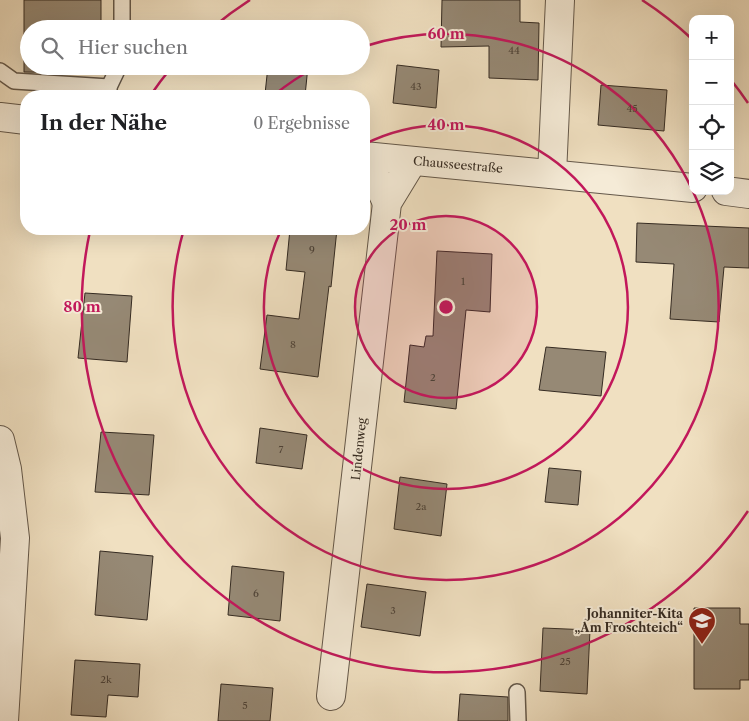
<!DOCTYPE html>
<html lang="de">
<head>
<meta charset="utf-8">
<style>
  :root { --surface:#fff; --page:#f2f2f2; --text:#202124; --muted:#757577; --line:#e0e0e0 }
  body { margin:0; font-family:"Libre Caslon Text",serif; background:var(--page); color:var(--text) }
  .controls { position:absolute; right:15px; top:15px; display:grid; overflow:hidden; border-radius:10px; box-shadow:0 5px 20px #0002 }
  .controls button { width:45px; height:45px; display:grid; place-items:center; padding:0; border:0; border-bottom:1px solid var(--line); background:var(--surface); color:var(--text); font:25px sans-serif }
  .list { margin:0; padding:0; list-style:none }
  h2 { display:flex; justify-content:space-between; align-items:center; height:65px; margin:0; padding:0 20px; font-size:21px }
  h2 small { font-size:16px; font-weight:400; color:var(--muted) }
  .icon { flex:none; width:28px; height:28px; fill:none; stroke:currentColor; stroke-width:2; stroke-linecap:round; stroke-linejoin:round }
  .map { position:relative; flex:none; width:749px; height:721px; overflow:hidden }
  .search { position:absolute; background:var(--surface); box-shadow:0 5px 20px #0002; left:20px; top:20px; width:350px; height:55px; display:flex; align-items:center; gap:12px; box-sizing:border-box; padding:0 18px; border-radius:28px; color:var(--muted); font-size:19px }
  .panel { position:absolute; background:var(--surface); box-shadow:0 5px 20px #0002; left:20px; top:90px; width:350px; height:145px; border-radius:20px }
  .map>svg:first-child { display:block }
  .building { fill:#968975; stroke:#352b22 }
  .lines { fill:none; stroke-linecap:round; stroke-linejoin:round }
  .service-casing { stroke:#64584a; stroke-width:18 }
  .minor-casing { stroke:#64584a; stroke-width:30 }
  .tertiary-casing { stroke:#64584a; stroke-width:30 }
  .service { stroke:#f5ebd7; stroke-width:15 }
  .minor { stroke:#f5ebd7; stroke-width:28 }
  .tertiary { stroke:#f5ebd7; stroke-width:28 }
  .ring { fill:none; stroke:#c2185b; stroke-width:2.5 }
  .labels { text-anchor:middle; stroke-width:4; stroke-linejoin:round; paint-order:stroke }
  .number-label { font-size:10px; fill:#4d4237 }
  .street-label { font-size:12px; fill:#352b22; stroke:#f5ebd7 }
  .poi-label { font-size:12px; font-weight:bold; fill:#352b22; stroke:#f5ebd7; text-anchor:end }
  .centre { fill:#c2185b; stroke:#f5ebd7; stroke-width:2.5 }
  .ring-label { font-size:15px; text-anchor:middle; font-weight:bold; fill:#c2185b; stroke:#f5ebd7; stroke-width:4; stroke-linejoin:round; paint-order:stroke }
</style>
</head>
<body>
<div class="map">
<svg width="749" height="721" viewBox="0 0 749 721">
  <rect width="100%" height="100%" fill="#f0e0c1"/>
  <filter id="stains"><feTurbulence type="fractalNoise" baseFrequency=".004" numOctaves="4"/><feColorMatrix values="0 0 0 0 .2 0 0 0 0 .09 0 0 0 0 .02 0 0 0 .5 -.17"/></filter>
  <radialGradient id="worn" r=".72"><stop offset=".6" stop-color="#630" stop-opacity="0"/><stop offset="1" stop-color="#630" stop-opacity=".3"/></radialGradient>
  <!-- building -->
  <g class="building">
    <polygon points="24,0 101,0 101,29 29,29 29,66 101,66 101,73 24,72"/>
    <polygon points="442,0 520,0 520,22 539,23 538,80 489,78 489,46 441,47"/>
    <polygon points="397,65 439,70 436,108 393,103"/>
    <polygon points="268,66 308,66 305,96 265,94"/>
    <polygon points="601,85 667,90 664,131 598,125"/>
    <polygon points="637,223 749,228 749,268 724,267 719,322 670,319 674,264 636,262"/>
    <polygon points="290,229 337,229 331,287 329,286 318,377 260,369 267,315 299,319 305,272 286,270"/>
    <polygon points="437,251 492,254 490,312 466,310 456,409 404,402 410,345 424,347 426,336 433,336"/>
    <polygon points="85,293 132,296 127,362 78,358"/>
    <polygon points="546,347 606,352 601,396 539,390"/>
    <polygon points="260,428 307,435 302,469 256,463"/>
    <polygon points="101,432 154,435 149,495 95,492"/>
    <polygon points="549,468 581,471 578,505 545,502"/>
    <polygon points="400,477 447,484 441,536 394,529"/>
    <polygon points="100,551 153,556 147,620 95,615"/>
    <polygon points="232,566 284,572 280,621 228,615"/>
    <polygon points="367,584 426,592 420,636 361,627"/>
    <polygon points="694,608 740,608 740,624 749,624 749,680 740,680 740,689 694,689"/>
    <polygon points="543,628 590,630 587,694 540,691"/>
    <polygon points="75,660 140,664 138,697 108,695 106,717 71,715"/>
    <polygon points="221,684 273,688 270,721 218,721"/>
    <polygon points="460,694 508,697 508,721 458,721"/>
  </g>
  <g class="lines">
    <defs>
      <g id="service">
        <polyline points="122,29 122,0"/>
        <polyline points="0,71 14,81 109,87"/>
        <polyline points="109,96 109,87 119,66"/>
        <polyline points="517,692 518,721"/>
      </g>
      <g id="minor">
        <polyline points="366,156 387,203"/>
        <polyline points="552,174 560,0"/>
        <polyline points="331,696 387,203 412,162"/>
      </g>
      <g id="tertiary">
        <polyline points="0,117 26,120"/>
        <polyline points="364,156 693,188"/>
        <polyline points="726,191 749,194"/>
        <polyline points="0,440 7,469 15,538 4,721"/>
      </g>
    </defs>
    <!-- service casing -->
    <use href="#service" class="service-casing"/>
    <!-- minor casing -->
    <use href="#minor" class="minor-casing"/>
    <!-- tertiary casing -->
    <use href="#tertiary" class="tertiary-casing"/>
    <!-- service -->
    <use href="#service" class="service"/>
    <!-- minor -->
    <use href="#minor" class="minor"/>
    <!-- tertiary -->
    <use href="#tertiary" class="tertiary"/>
  </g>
  <!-- distance rings -->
  <circle cx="446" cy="307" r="91" fill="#c2185b" fill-opacity=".12"/>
  <g class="ring">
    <circle cx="446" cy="307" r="91"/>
    <path d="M365 144A182 182 0 1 1 281 230"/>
    <path d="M274 95A273 273 0 0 1 316 67M362 47A273 273 0 1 1 184 229"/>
    <path d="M748 511A364 364 0 0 1 90 231M150 96A364 364 0 0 1 171 68M212 28A364 364 0 0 1 250 0M642 0A364 364 0 0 1 692 39M731 80A364 364 0 0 1 748 103"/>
  </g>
  <!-- icons -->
  <defs>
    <symbol id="school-pin" viewBox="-11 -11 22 30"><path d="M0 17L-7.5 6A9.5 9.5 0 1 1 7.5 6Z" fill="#8f2418" stroke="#f5ebd7"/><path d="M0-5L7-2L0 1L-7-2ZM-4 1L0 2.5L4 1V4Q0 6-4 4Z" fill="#fff"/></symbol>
  </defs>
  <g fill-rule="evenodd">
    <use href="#school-pin" x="686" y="605" width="32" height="43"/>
  </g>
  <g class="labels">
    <!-- number labels -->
    <g class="number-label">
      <text x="514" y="54">44</text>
      <text x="416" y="90">43</text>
      <text x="632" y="112">45</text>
      <text x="312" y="253">9</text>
      <text x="463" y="285">1</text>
      <text x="293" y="348">8</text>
      <text x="433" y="381">2</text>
      <text x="281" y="453">7</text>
      <text x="421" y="510">2a</text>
      <text x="256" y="597">6</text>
      <text x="393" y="614">3</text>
      <text x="565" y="665">25</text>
      <text x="106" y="683">2k</text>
      <text x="245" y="709">5</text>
    </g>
    <!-- street labels -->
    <g class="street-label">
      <text transform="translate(458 165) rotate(5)" y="4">Chausseestraße</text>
      <text transform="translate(359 449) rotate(-84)" y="4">Lindenweg</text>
    </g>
    <!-- poi labels -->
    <g class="poi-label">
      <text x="683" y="618">Johanniter-Kita<tspan x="683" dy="14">„Am Froschteich“</tspan></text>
    </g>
  </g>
  <circle cx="446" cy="307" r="8" class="centre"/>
  <g class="ring-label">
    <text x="446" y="39">60 m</text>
    <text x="446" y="130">40 m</text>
    <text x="408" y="230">20 m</text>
    <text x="82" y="312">80 m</text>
  </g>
  <rect width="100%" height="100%" filter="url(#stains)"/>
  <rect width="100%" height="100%" fill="url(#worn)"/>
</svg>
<div class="controls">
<button>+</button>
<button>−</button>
<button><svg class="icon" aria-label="locate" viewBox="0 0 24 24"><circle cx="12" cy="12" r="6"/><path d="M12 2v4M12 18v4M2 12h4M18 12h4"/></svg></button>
<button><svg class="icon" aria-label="layers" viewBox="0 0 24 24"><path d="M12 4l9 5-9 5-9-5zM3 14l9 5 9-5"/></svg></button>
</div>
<div class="search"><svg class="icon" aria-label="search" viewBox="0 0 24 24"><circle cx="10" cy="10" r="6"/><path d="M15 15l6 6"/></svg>Hier suchen</div>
<section class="panel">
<h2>In der Nähe<small>0 Ergebnisse</small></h2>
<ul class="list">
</ul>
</section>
</div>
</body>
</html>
